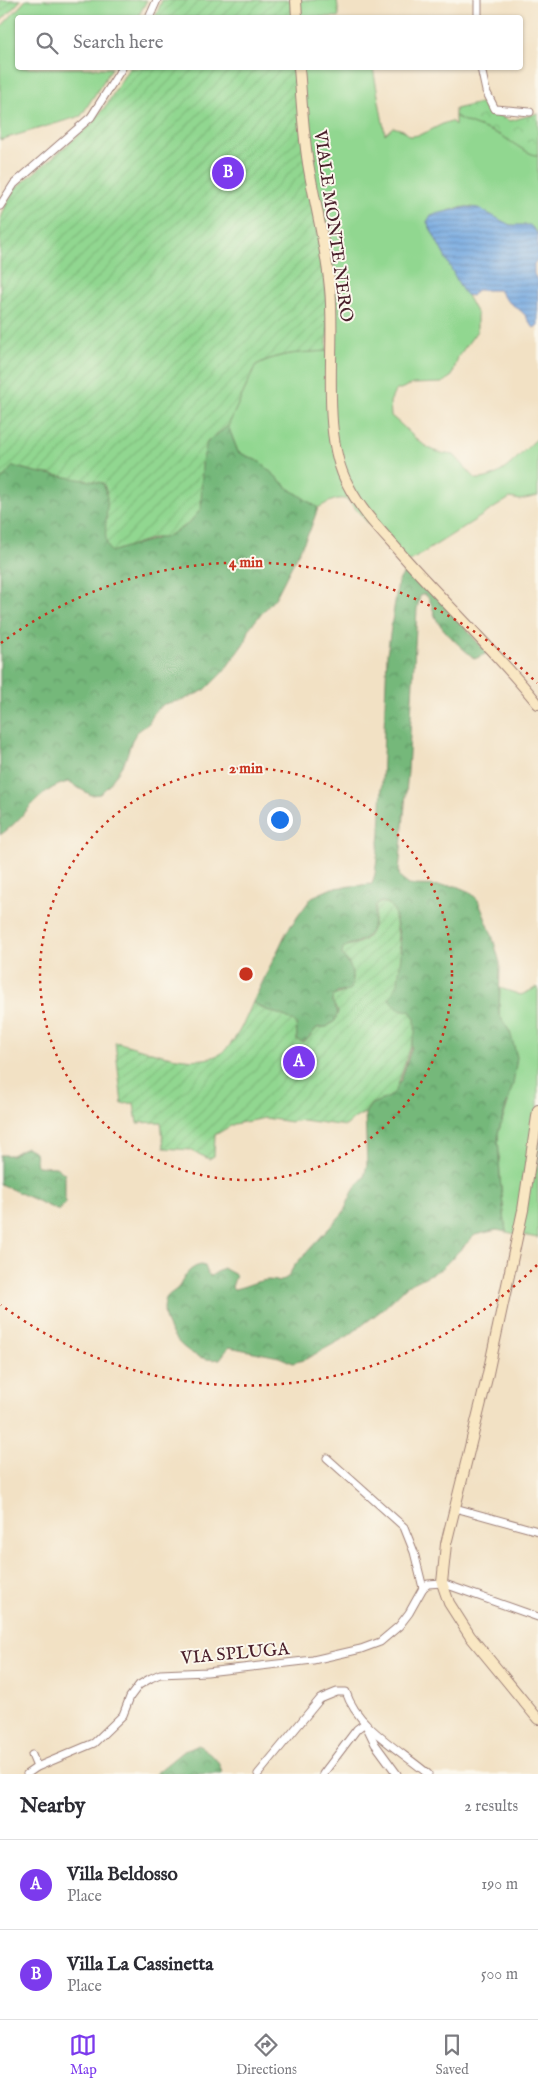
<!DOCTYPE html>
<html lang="en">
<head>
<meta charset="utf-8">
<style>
  :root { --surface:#fff; --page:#f2f2f3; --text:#2b2b33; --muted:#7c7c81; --line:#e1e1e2; --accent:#7c3aed }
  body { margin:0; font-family:"IM FELL English",serif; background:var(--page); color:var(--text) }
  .you { position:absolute; left:279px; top:819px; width:18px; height:18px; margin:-12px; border:4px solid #fff; border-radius:50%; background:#1a73e8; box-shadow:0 0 0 8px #1a73e833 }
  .badge { display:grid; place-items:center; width:32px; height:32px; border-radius:50%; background:var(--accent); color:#fff; font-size:16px; font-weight:700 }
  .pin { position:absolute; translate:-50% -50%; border:2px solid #fff; box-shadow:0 1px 5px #0006 }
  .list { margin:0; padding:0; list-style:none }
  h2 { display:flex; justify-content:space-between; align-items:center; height:65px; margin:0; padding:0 20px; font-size:21px }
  h2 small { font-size:16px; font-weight:400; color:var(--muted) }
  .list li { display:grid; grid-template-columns:32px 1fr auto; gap:15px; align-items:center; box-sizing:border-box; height:90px; padding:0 20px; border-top:1px solid var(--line) }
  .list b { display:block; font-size:19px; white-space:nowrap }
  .list p { margin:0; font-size:16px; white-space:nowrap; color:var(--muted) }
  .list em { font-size:16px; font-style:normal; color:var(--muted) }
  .icon { flex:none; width:28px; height:28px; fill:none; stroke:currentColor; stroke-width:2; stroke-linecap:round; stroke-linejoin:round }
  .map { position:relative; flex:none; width:538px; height:1774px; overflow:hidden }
  .search { position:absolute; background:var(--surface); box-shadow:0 1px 4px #0004; left:15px; right:15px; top:15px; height:55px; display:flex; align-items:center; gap:12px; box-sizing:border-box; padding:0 18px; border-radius:5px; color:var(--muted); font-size:19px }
  .sheet { height:245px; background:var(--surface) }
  nav { display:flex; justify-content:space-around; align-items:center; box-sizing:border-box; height:70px; border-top:1px solid var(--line); background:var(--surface); font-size:14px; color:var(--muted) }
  nav a { display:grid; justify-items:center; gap:2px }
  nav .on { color:var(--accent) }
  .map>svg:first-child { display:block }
  .grass { fill:#91d790; stroke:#6e7b5e }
  .forest { fill:url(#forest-crowns); stroke:#5f6c52 }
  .park { fill:url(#park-crowns); stroke:#6e7b5e }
  .garden { fill:url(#garden-furrows); stroke:#6e7b5e }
  .water { fill:url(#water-rules); stroke:#5e6386 }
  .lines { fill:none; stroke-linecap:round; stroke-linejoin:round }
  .street-casing { stroke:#9e8078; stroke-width:9 }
  .secondary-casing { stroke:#9e8078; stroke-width:12 }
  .street { stroke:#fff; stroke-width:7 }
  .secondary { stroke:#f9e7c3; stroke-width:10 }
  .ring { fill:none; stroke:#c8321e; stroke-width:2.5; stroke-dasharray:2.5 5 }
  .labels { text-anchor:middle; stroke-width:4; stroke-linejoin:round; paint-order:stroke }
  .street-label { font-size:18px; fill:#4a1f2b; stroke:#fbf7ec }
  .centre { fill:#c8321e; stroke:#fbf7ec; stroke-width:2.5 }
  .ring-label { font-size:15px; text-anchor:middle; font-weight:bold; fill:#c8321e; stroke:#fbf7ec; stroke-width:4; stroke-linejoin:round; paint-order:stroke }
</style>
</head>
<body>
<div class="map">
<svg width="538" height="1774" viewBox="0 0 538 1774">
  <defs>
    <pattern id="forest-crowns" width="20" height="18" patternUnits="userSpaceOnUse" patternTransform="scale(1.25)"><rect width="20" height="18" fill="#74b87a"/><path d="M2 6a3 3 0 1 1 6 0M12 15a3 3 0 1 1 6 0" fill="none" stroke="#619564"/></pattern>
    <pattern id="park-crowns" width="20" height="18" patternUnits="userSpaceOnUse" patternTransform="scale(1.25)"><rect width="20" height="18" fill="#91d790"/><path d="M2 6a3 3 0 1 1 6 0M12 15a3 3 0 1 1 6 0" fill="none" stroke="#7fb87c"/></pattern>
    <pattern id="garden-furrows" width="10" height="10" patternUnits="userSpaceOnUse" patternTransform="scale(1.25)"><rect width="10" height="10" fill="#91d790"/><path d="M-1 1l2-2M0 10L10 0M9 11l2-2" fill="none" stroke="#7fb87c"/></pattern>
    <pattern id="water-rules" width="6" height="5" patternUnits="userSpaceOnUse" patternTransform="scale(1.25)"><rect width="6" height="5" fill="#72a7e0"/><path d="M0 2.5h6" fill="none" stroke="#6087b6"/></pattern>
  </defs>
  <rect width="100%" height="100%" fill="#fbf7ec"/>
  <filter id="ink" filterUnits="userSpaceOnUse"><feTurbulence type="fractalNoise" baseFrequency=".02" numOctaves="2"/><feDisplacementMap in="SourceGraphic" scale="10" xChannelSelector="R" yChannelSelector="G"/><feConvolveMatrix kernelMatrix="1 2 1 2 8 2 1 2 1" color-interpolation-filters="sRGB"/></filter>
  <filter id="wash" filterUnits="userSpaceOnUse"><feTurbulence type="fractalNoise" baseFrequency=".0096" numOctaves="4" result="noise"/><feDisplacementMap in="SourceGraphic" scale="20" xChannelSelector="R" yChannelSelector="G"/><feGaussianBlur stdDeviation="1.12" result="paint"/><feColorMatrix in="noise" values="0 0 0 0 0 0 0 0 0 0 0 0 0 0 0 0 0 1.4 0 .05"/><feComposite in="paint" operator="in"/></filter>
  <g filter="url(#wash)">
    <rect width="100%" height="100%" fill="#f2e1c4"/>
    <!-- grass -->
    <g class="grass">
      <polygon points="26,0 147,0 138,17 18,18 18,68 112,68 81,116 0,140 0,28"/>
      <polygon points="296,0 337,0 339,17 297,17"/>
      <path d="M 299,68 L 373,68 L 385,134 L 393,127 L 403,130 L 410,136 C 426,136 436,125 451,121 L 455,125 L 455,116 C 468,124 482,127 496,133 C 511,140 521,151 538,156 L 538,234 C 530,223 523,227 510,225 C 499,223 489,214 479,209 C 464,202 440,214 427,221 L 477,314 L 477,331 L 458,357 L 452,376 L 442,383 L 413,384 L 395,391 L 390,402 L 391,416 C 414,434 423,453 454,455 L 476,479 C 503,480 519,453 538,438 L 538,496 L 520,500 L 510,498 L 404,565 L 349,501 C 339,495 327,503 318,508 L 287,487 L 260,462 L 238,452 L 228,426 L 256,365 C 281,352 305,352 331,351 Z"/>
      <polygon points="538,987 538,1238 506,1232 500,1178 498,1133 508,1103 510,1032 499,1015 500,988 521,995"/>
    </g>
    <!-- forest -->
    <g class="forest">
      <path d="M 228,426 L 238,452 L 260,462 L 287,487 L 318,508 L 310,530 L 276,597 L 250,627 L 246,640 L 224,671 L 205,690 L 183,700 L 164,704 L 155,711 L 149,723 L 137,732 L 132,740 L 125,761 L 109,785 L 100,794 L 91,795 L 68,782 C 37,789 25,819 0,835 L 0,481 L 12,466 L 36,472 L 97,481 L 103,483 L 108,499 L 107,515 L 129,546 C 155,539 192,534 201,503 C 203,498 200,492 200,488 C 201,472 202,456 207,442 Z"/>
      <path d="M 410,564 L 487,653 L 475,659 C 462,648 448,636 438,622 C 432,613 433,599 424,594 L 420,596 L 417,609 L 408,771 L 399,871 L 400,878 L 409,885 L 456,886 L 470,892 L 478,900 L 492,935 L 500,963 L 499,1015 L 510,1032 L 517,1057 L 513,1084 L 498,1133 L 500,1178 L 506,1232 L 497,1230 L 475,1235 L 441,1269 L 407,1286 L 382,1310 L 348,1336 L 306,1359 L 293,1363 L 279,1357 L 229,1347 L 220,1359 C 191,1365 158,1329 165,1301 C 167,1293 176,1292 180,1285 C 185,1275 190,1267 201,1265 L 205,1266 L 208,1274 L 211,1276 L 223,1268 L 236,1275 L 232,1287 L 234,1289 C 251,1286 262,1276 279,1282 L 288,1277 L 294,1266 L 343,1213 L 355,1187 L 364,1177 L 367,1165 L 365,1113 L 371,1104 L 389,1097 L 401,1080 L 412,1047 L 398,1009 L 389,999 C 405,967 404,936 389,904 L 382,902 L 376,905 C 373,928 374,939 348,945 L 342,955 C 353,965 354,976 350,990 L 337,993 L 332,1001 L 338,1012 L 335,1021 L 327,1027 L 317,1028 L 307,1040 L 302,1042 L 297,1040 L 296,1025 C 285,1012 268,1015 253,1002 L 287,931 L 312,897 L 332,888 L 372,884 L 375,874 L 380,834 L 387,654 L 398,582 Z"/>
      <polygon points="26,1147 35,1152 37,1166 56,1167 65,1174 65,1203 59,1211 0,1184 0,1155 12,1155"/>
      <path d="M 198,1745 C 210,1752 220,1760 222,1774 L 155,1774 L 182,1752 Z"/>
    </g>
    <!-- park -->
    <path class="park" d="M 480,103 L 487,103 L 492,112 L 510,121 L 538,113 L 538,156 C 521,151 511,140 496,133 C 482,127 468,124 455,116 L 455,109 Z"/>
    <!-- garden -->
    <g class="garden">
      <polygon points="0,0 21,0 0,22"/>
      <polygon points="162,0 293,0 293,17 155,18"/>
      <path d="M 129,68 L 295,68 L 328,306 L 327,351 C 302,353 280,352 256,365 L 228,426 L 207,442 L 202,463 L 201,509 L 188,524 L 164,538 L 153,538 L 111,552 C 98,535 114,503 103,483 L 36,472 L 13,466 L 0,481 L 0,221 L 7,202 L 15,189 L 91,125 L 107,104 Z"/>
      <path d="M 382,902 L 389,904 L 394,911 L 401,954 L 398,983 L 389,999 L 398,1009 L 410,1011 L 415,1019 L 415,1034 L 396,1090 L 389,1097 L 371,1104 L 365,1113 L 355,1118 L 346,1126 L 302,1120 L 291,1122 L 265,1118 L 234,1124 L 215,1135 L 214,1156 L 209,1159 L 190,1150 L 164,1148 L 161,1122 L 137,1123 L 134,1103 L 122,1104 L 115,1042 C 145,1048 205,1076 229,1046 C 240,1033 247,1016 253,1002 C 268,1015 285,1012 296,1024 L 297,1040 L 302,1042 L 307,1040 L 317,1028 L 327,1027 L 335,1021 L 338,1012 L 332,1001 L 333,996 L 350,990 C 354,977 353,965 342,955 L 343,948 C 348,945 352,945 358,943 C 375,937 374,920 376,905 Z"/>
    </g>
    <!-- water -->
    <path class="water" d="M 467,207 L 478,208 L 510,225 L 530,225 L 538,234 L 538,259 L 534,264 L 534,274 L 538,281 L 538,325 L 534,328 C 529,323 527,316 522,312 C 512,303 507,304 499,290 L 477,290 L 472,296 L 466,295 L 462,290 L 427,222 L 431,215 Z"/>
  </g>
  <g filter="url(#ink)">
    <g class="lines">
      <defs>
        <g id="street">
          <polyline points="478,0 478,18"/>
          <polyline points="149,18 157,0"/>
          <polyline points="481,68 486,91 495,109 530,112"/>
          <polyline points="0,206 14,184 91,117 122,68"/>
          <polyline points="327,1458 404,1527 414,1552 423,1588"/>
          <polyline points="455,1508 538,1531"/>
          <polyline points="32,1755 37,1767 94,1743 123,1715 130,1697 139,1685 151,1678 160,1674 207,1672 313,1660 361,1649 380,1642 399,1626 409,1613 423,1588 428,1584 442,1583 538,1617"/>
          <polyline points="27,1774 37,1767"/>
          <path d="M 258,1774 L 320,1699 L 337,1692 L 346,1692 C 357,1727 400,1750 428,1774"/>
          <polyline points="323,1774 357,1729 365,1723 375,1744 397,1774"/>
        </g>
        <g id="secondary">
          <polyline points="296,0 297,18"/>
          <path d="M 299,68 C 302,101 303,136 309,169 C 316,209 326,247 330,288 C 336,347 320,434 348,485 C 360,509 378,528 396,548 C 442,601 494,649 538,704"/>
          <polyline points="538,1110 523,1210 487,1378 446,1544 442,1583 449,1603 470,1636 538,1719"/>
        </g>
      </defs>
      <!-- street casing -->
      <use href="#street" class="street-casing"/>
      <!-- secondary casing -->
      <use href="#secondary" class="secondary-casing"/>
      <!-- street -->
      <use href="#street" class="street"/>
      <!-- secondary -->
      <use href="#secondary" class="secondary"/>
    </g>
  </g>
  <!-- distance rings -->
  <g class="ring">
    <circle cx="246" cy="974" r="206"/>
    <path d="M537 1265A412 412 0 0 1 1 1305M1 643A412 412 0 0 1 537 683"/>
  </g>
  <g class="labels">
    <!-- street labels -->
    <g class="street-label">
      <text transform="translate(334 226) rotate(82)" y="6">VIALE MONTE NERO</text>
      <text transform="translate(235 1653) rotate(-5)" y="6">VIA SPLUGA</text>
    </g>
  </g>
  <circle cx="246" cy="974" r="8" class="centre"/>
  <g class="ring-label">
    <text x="246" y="567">4 min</text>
    <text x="246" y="773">2 min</text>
  </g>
</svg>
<div class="you"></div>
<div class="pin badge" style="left:299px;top:1062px">A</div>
<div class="pin badge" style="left:228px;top:173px">B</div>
<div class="search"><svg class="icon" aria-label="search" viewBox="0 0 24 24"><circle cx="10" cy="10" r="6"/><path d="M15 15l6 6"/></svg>Search here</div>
</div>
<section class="sheet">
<h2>Nearby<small>2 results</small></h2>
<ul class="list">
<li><span class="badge">A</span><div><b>Villa Beldosso</b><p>Place</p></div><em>190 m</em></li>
<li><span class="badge">B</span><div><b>Villa La Cassinetta</b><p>Place</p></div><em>500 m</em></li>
</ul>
</section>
<nav>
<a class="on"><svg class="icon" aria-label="map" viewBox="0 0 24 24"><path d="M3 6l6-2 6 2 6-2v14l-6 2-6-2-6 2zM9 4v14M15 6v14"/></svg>Map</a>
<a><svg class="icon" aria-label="directions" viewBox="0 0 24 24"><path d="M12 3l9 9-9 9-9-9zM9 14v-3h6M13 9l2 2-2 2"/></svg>Directions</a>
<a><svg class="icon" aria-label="saved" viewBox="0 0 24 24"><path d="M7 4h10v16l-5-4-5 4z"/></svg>Saved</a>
</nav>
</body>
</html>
